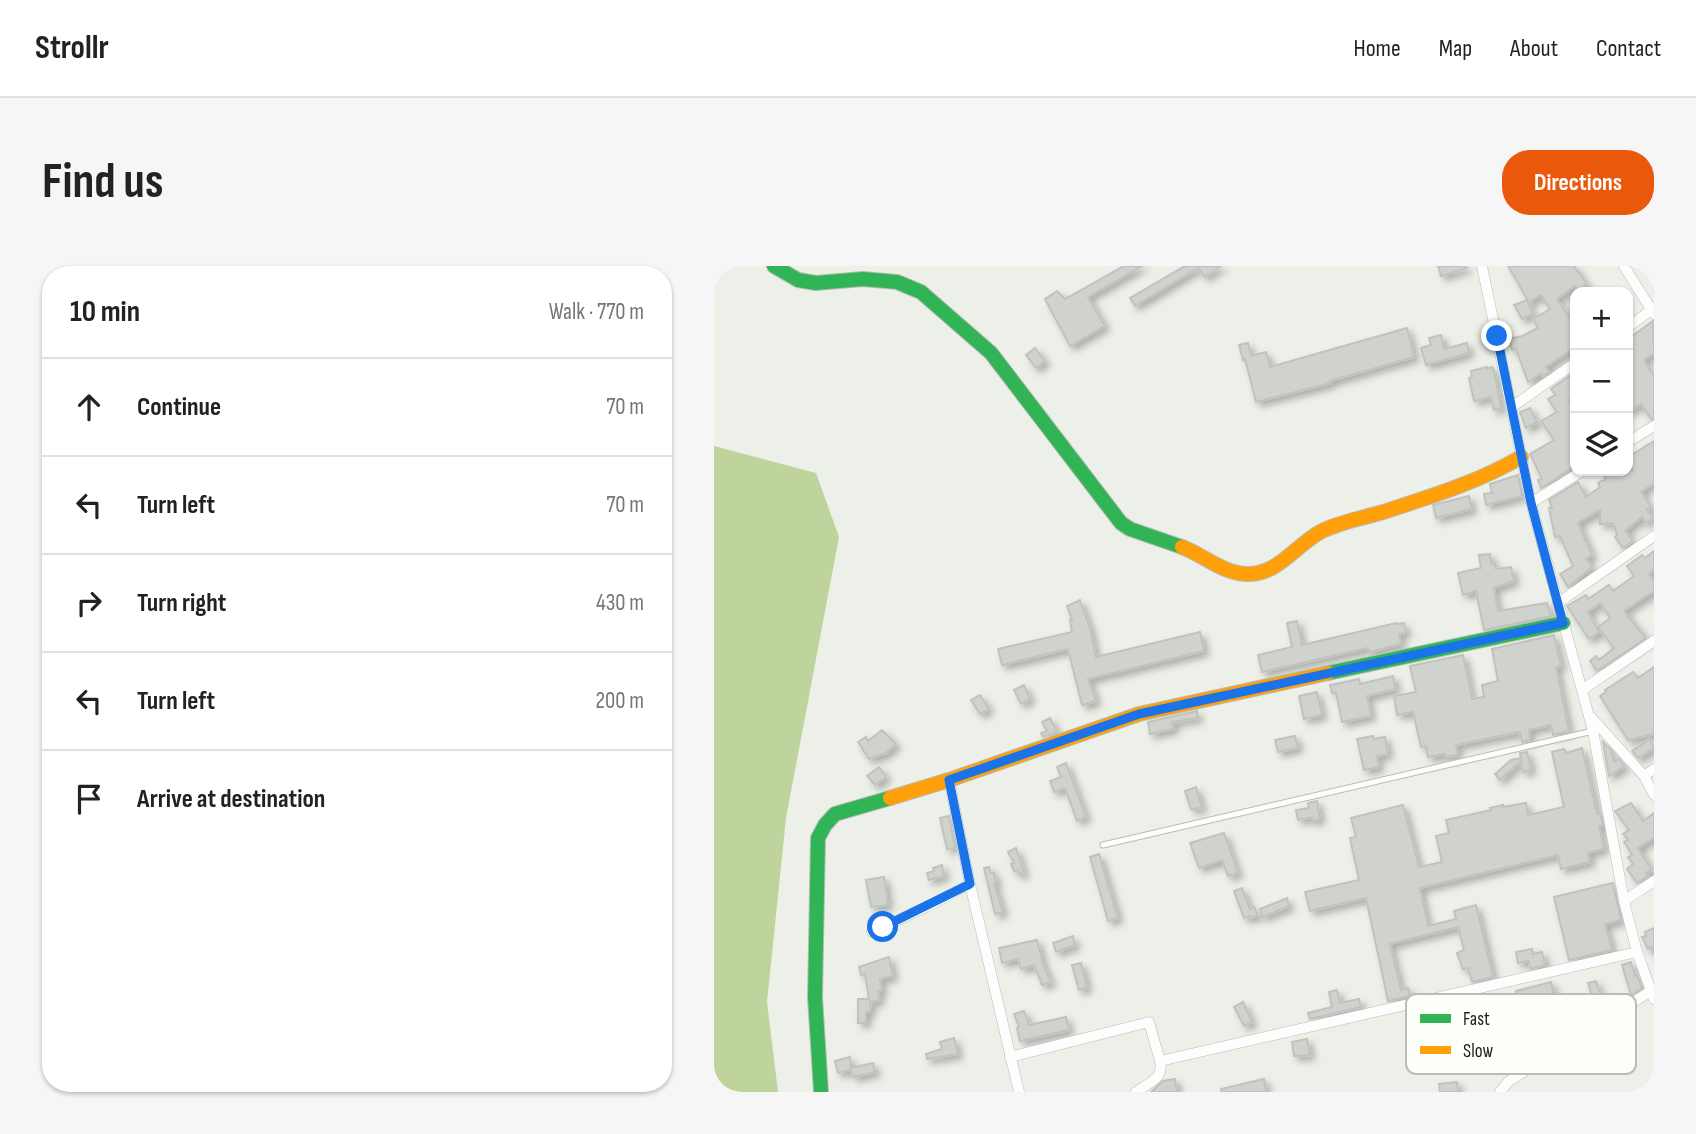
<!DOCTYPE html>
<html lang="en">
<head>
<meta charset="utf-8">
<style>
  :root { --surface:#fff; --page:#f6f6f6; --text:#222; --muted:#767676; --line:#e0e0e0; --accent:#ea580c }
  body { margin:0; font-family:"Sofia Sans Condensed",sans-serif; background:var(--page); color:var(--text) }
  .controls { position:absolute; right:21px; top:21px; display:grid; overflow:hidden; border-radius:14px; box-shadow:0 2px 5px #0004 }
  .controls button { width:63px; height:63px; display:grid; place-items:center; padding:0; border:0; border-bottom:2px solid var(--line); background:var(--surface); color:var(--text); font:35px sans-serif }
  .stop { position:absolute; width:21px; height:21px; margin:-16px; border:5px solid #1a73e8; border-radius:50%; background:#fff }
  .stop.end { background:#1a73e8; border-color:#fff; box-shadow:0 2px 7px #0008 }
  .list { margin:0; padding:0; list-style:none }
  h2 { display:flex; justify-content:space-between; align-items:center; height:91px; margin:0; padding:0 28px; font-size:30px }
  h2 small { font-size:23px; font-weight:400; color:var(--muted) }
  .list li { display:grid; grid-template-columns:46px 1fr auto; gap:21px; align-items:center; box-sizing:border-box; height:98px; padding:0 28px; border-top:2px solid var(--line) }
  .list b { display:block; font-size:26px; white-space:nowrap }
  .list em { font-size:23px; font-style:normal; color:var(--muted) }
  .icon { flex:none; width:38px; height:38px; fill:none; stroke:currentColor; stroke-width:2; stroke-linecap:round; stroke-linejoin:round }
  .map { position:relative; flex:none; width:940px; height:826px; overflow:hidden; border-radius:28px }
  header { display:flex; align-items:center; gap:42px; box-sizing:border-box; height:98px; padding:0 35px; background:var(--surface); border-bottom:2px solid var(--line) }
  header strong { font-size:33px }
  nav { display:flex; gap:38px; margin-inline-start:auto; font-size:24px }
  .intro { display:flex; align-items:center; justify-content:space-between; box-sizing:border-box; height:168px; padding:0 42px }
  h1 { margin:0; font-size:49px }
  .button { padding:18px 32px; border-radius:28px; background:var(--accent); color:#fff; font-size:24px; font-weight:700 }
  main { display:flex; gap:42px; padding:0 42px }
  aside { flex:1; background:var(--surface); border-radius:28px; box-shadow:0 2px 5px #0004 }
  .map>svg:first-child { display:block }
  .water { fill:#bfd39d }
  .building { fill:#d0d3cd; stroke:#c0c3bd; stroke-width:2; filter:url(#shadow) }
  .lines { fill:none; stroke-linecap:round; stroke-linejoin:round }
  .lane-casing { stroke:#b9bcb6; stroke-width:7 }
  .street-casing { stroke:#b9bcb6; stroke-width:11 }
  .fast-casing { stroke:#b9bcb6; stroke-width:16 }
  .slow-casing { stroke:#b9bcb6; stroke-width:16 }
  .lane { stroke:#fcfdfc; stroke-width:5 }
  .street { stroke:#fcfdfc; stroke-width:10 }
  .fast { stroke:#30b455; stroke-width:14 }
  .slow { stroke:#ff9f0a; stroke-width:14 }
  .route { stroke:#1a73e8; stroke-width:9 }
  .key { fill:#fdfff9; stroke:#babcb6; stroke-width:2 }
  .key-label { font-size:19px; fill:#1c1e19 }
</style>
</head>
<body>
<header>
<strong>Strollr</strong>
<nav><a>Home</a><a>Map</a><a>About</a><a>Contact</a></nav>
</header>
<div class="intro"><h1>Find us</h1><a class="button">Directions</a></div>
<main>
<aside>
<h2>10 min<small>Walk · 770 m</small></h2>
<ul class="list">
<li><svg class="icon" aria-label="ahead" viewBox="0 0 24 24"><path d="M12 20V5M6 11l6-6 6 6"/></svg><div><b>Continue</b></div><em>70 m</em></li>
<li><svg class="icon" aria-label="left" viewBox="0 0 24 24"><path d="M17 20v-9H6M10 6l-5 5 5 5"/></svg><div><b>Turn left</b></div><em>70 m</em></li>
<li><svg class="icon" aria-label="right" viewBox="0 0 24 24"><path d="M7 20v-9h11M14 6l5 5-5 5"/></svg><div><b>Turn right</b></div><em>430 m</em></li>
<li><svg class="icon" aria-label="left" viewBox="0 0 24 24"><path d="M17 20v-9H6M10 6l-5 5 5 5"/></svg><div><b>Turn left</b></div><em>200 m</em></li>
<li><svg class="icon" aria-label="arrive" viewBox="0 0 24 24"><path d="M6 21V4h12l-3 4 3 4H6"/></svg><div><b>Arrive at destination</b></div></li>
</ul>
</aside>
<div class="map">
<svg width="940" height="826" viewBox="0 0 940 826">
  <defs>
    <filter id="shadow"><feDropShadow dx="4.5" dy="4.5" stdDeviation="3.5" flood-color="#0004"/></filter>
  </defs>
  <rect width="100%" height="100%" fill="#ecf0e8"/>
  <!-- water -->
  <polygon class="water" points="0,180 102,207 125,271 72,552 53,736 64,826 0,826"/>
  <!-- building -->
  <g class="building">
    <polygon points="410,0 428,0 374,31 391,60 356,80 331,33 343,25 351,33"/>
    <polygon points="471,0 507,0 491,11 484,2 421,40 416,32"/>
    <polygon points="724,0 752,0 753,2 727,10"/>
    <polygon points="794,0 860,0 873,18 864,24 861,20 843,33 861,60 861,81 832,101 835,106 829,110 827,107 814,116 802,83 798,84 795,73 808,70 824,62 819,53 836,43 827,29 815,36"/>
    <polygon points="813,34 819,48 808,53 800,39"/>
    <polygon points="939,55 940,87 930,94 940,110 940,153 937,153 927,138 914,146 914,73"/>
    <polygon points="693,62 700,91 616,115 617,117 542,136 531,93 529,94 525,79 534,77 537,90 552,86 556,101"/>
    <polygon points="727,69 730,83 753,77 755,87 712,99 707,82 717,79 715,72"/>
    <polygon points="321,82 331,95 322,102 312,89"/>
    <polygon points="773,101 773,103 778,101 780,105 787,142 780,144 777,131 760,135 755,112 758,111 757,105"/>
    <polygon points="861,106 861,130 855,134 861,143 861,200 827,222 824,214 828,213 816,188 840,174 827,155 843,146 834,133 841,129 837,123"/>
    <polygon points="816,142 823,156 812,162 806,146"/>
    <polygon points="940,175 940,217 927,226 937,241 933,243 939,252 932,257 928,251 911,265 919,275 909,282 901,271 903,269 899,257 886,258 886,244 864,257 878,289 872,293 878,301 854,321 846,308 859,300 846,270 841,271 835,242 838,242 835,234 864,216 872,231 886,221 884,217 892,213 888,205 919,205 914,197 914,191"/>
    <polygon points="804,209 808,230 772,239 770,228 778,227 776,218"/>
    <polygon points="755,230 758,243 722,252 719,239"/>
    <polygon points="940,285 940,303 935,308 940,316 940,325 910,345 932,372 883,405 876,395 882,390 885,394 900,382 884,361 896,352 886,337 874,346 885,366 875,373 853,340 872,329 874,333 895,319 899,325 920,310 913,300 928,289 931,292"/>
    <polygon points="776,288 777,298 781,297 782,303 797,301 800,315 780,322 784,345 833,337 837,350 770,364 762,325 749,329 744,307 767,302 765,289"/>
    <polygon points="366,334 376,362 382,391 486,366 490,385 374,413 382,435 368,439 354,383 288,399 284,383 358,366 356,354 358,354 353,340"/>
    <polygon points="583,355 588,379 682,357 683,358 690,357 692,367 685,368 687,378 655,386 654,382 548,406 544,389 578,381 573,357"/>
    <polygon points="840,369 847,400 842,401 855,465 839,469 837,459 815,464 816,474 808,476 806,466 742,479 744,489 731,491 731,488 714,491 712,480 707,481 699,446 683,449 680,430 702,426 696,400 749,389 758,433 770,431 768,419 784,415 778,383"/>
    <polygon points="940,401 940,468 914,474 886,430 892,426 891,424 919,406 924,412"/>
    <polygon points="679,410 682,423 653,430 657,450 628,456 622,427 618,427 616,419 645,413 646,418"/>
    <polygon points="310,419 316,433 307,438 300,424"/>
    <polygon points="603,426 608,449 590,453 585,430"/>
    <polygon points="266,429 275,443 266,448 257,434"/>
    <polygon points="483,445 484,452 458,456 460,463 436,468 434,456"/>
    <polygon points="336,452 343,466 329,471 327,467 333,465 328,456"/>
    <polygon points="168,464 182,478 172,487 155,493 144,476 152,471 154,475"/>
    <polygon points="581,470 584,482 564,486 561,474"/>
    <polygon points="659,470 660,473 671,471 674,488 663,490 665,501 650,504 643,473"/>
    <polygon points="936,473 940,482 924,492 918,485"/>
    <polygon points="889,476 897,484 900,496 905,493 911,500 895,510"/>
    <polygon points="868,482 883,548 886,547 889,559 885,560 890,583 874,587 876,596 847,603 844,589 706,622 714,660 742,653 740,645 762,639 779,711 758,716 754,702 749,703 743,687 750,684 744,661 676,678 687,724 694,722 696,730 674,735 652,632 596,645 591,626 645,614 636,572 642,571 637,552 689,539 705,601 728,596 722,570 735,567 732,554 777,544 776,542 789,539 789,541 812,537 814,549 850,541 838,486 850,483 852,487"/>
    <polygon points="813,486 817,504 809,506 807,495 786,514 781,508 797,494 807,492 806,487"/>
    <polygon points="352,497 372,551 363,555 351,522 340,526 336,515 347,511 343,501"/>
    <polygon points="165,501 172,511 161,519 153,510"/>
    <polygon points="482,521 488,542 477,543 471,525"/>
    <polygon points="603,535 606,553 598,555 598,551 584,554 582,544 595,542 594,537"/>
    <polygon points="917,537 929,555 940,547 940,572 924,582 938,604 932,607 934,610 923,617 913,603 919,598 914,591 918,589 910,576 914,574 909,568 915,564 901,545"/>
    <polygon points="235,550 241,582 233,583 226,552"/>
    <polygon points="510,567 524,607 514,610 508,594 485,602 476,577"/>
    <polygon points="302,582 310,607 306,609 304,604 300,605 297,598 300,597 294,586"/>
    <polygon points="385,588 404,652 394,655 376,591"/>
    <polygon points="228,599 230,610 215,614 213,607 220,605 219,602"/>
    <polygon points="275,601 277,607 280,607 282,617 280,618 289,646 281,648 270,602"/>
    <polygon points="170,611 174,639 157,641 152,614"/>
    <polygon points="899,617 907,654 891,658 898,684 855,694 840,631"/>
    <polygon points="528,622 536,643 540,641 544,649 537,652 536,650 530,652 520,625"/>
    <polygon points="573,632 575,640 549,651 546,643"/>
    <polygon points="940,662 940,688 937,681 934,683 928,671 932,670 931,666"/>
    <polygon points="359,670 361,679 342,686 339,677"/>
    <polygon points="323,674 329,698 337,716 328,719 320,699 307,703 304,693 288,697 285,682"/>
    <polygon points="818,683 819,688 828,686 831,699 816,703 815,695 804,697 802,686"/>
    <polygon points="175,691 179,710 166,713 168,724 164,725 166,734 156,736 157,745 152,746 152,757 144,757 144,733 155,733 151,708 147,709 145,701"/>
    <polygon points="917,696 921,710 923,709 928,722 917,729 908,699"/>
    <polygon points="367,697 373,722 365,724 358,699"/>
    <polygon points="882,715 890,740 887,742 888,747 875,754 874,741 881,740 874,717"/>
    <polygon points="837,716 850,772 816,782 802,725"/>
    <polygon points="623,724 626,737 645,733 647,741 596,753 594,747 618,741 615,726"/>
    <polygon points="529,736 538,756 530,760 520,741"/>
    <polygon points="310,745 315,759 352,751 355,764 306,775 303,762 305,761 300,748"/>
    <polygon points="240,772 244,788 213,793 212,788 228,783 226,776"/>
    <polygon points="593,773 596,789 580,790 578,776"/>
    <polygon points="136,791 137,802 159,797 161,806 140,811 136,804 124,807 121,795"/>
    <polygon points="461,813 463,826 437,826 449,815"/>
    <polygon points="550,813 552,826 507,826 507,823"/>
    <polygon points="743,816 744,826 726,826 725,818"/>
  </g>
  <g class="lines">
    <defs>
      <polyline id="lane" points="389,579 879,465"/>
      <g id="street">
        <polyline points="768,0 817,237 879,465 910,635 923,686 940,733"/>
        <polyline points="910,0 940,48"/>
        <polyline points="914,61 940,42"/>
        <polyline points="798,141 861,97"/>
        <polyline points="914,176 940,160"/>
        <polyline points="817,237 868,205"/>
        <polyline points="844,337 940,270"/>
        <polyline points="868,424 940,375"/>
        <polyline points="877,451 930,510 940,529"/>
        <polyline points="930,510 940,503"/>
        <polyline points="235,514 256,618 305,826"/>
        <polyline points="910,635 940,615"/>
        <polyline points="158,666 212,641 256,618"/>
        <polyline points="296,791 435,756 446,795 923,686"/>
        <path d="M 422,826 C 435,816 450,814 446,795"/>
        <polyline points="786,826 795,815 940,723"/>
      </g>
      <g id="fast">
        <polyline points="60,0 84,14 102,17 149,13 183,16 207,26 277,87 407,257 416,263 468,281"/>
        <polyline points="614,407 849,357"/>
        <polyline points="107,826 101,731 104,572 111,559 121,548 176,532"/>
      </g>
      <g id="slow">
        <path d="M 468,281 C 489,289 507,306 531,308 C 564,310 581,279 608,265 C 626,256 649,252 669,246 C 715,231 765,216 807,191"/>
        <polyline points="176,532 235,514 425,448 614,407"/>
      </g>
    </defs>
    <!-- lane casing -->
    <use href="#lane" class="lane-casing"/>
    <!-- street casing -->
    <use href="#street" class="street-casing"/>
    <!-- fast casing -->
    <use href="#fast" class="fast-casing"/>
    <!-- slow casing -->
    <use href="#slow" class="slow-casing"/>
    <!-- lane -->
    <use href="#lane" class="lane"/>
    <!-- street -->
    <use href="#street" class="street"/>
    <!-- fast -->
    <use href="#fast" class="fast"/>
    <!-- slow -->
    <use href="#slow" class="slow"/>
  </g>
  <g class="lines">
    <!-- route -->
    <polyline class="route" points="169,661 256,618 235,514 425,448 849,357 817,237 783,70"/>
  </g>
  <!-- legend -->
  <rect x="692" y="728" width="230" height="80" rx="10" class="key"/>
  <rect x="706" y="748" width="31" height="9" fill="#30b455"/>
  <rect x="706" y="780" width="31" height="8" fill="#ff9f0a"/>
  <g class="key-label">
    <text x="749" y="759">Fast</text>
    <text x="749" y="791">Slow</text>
  </g>
</svg>
<div class="controls">
<button>+</button>
<button>−</button>
<button><svg class="icon" aria-label="layers" viewBox="0 0 24 24"><path d="M12 4l9 5-9 5-9-5zM3 14l9 5 9-5"/></svg></button>
</div>
<div class="stop" style="left:169px;top:661px"></div>
<div class="stop end" style="left:783px;top:70px"></div>
</div>
</main>
</body>
</html>
